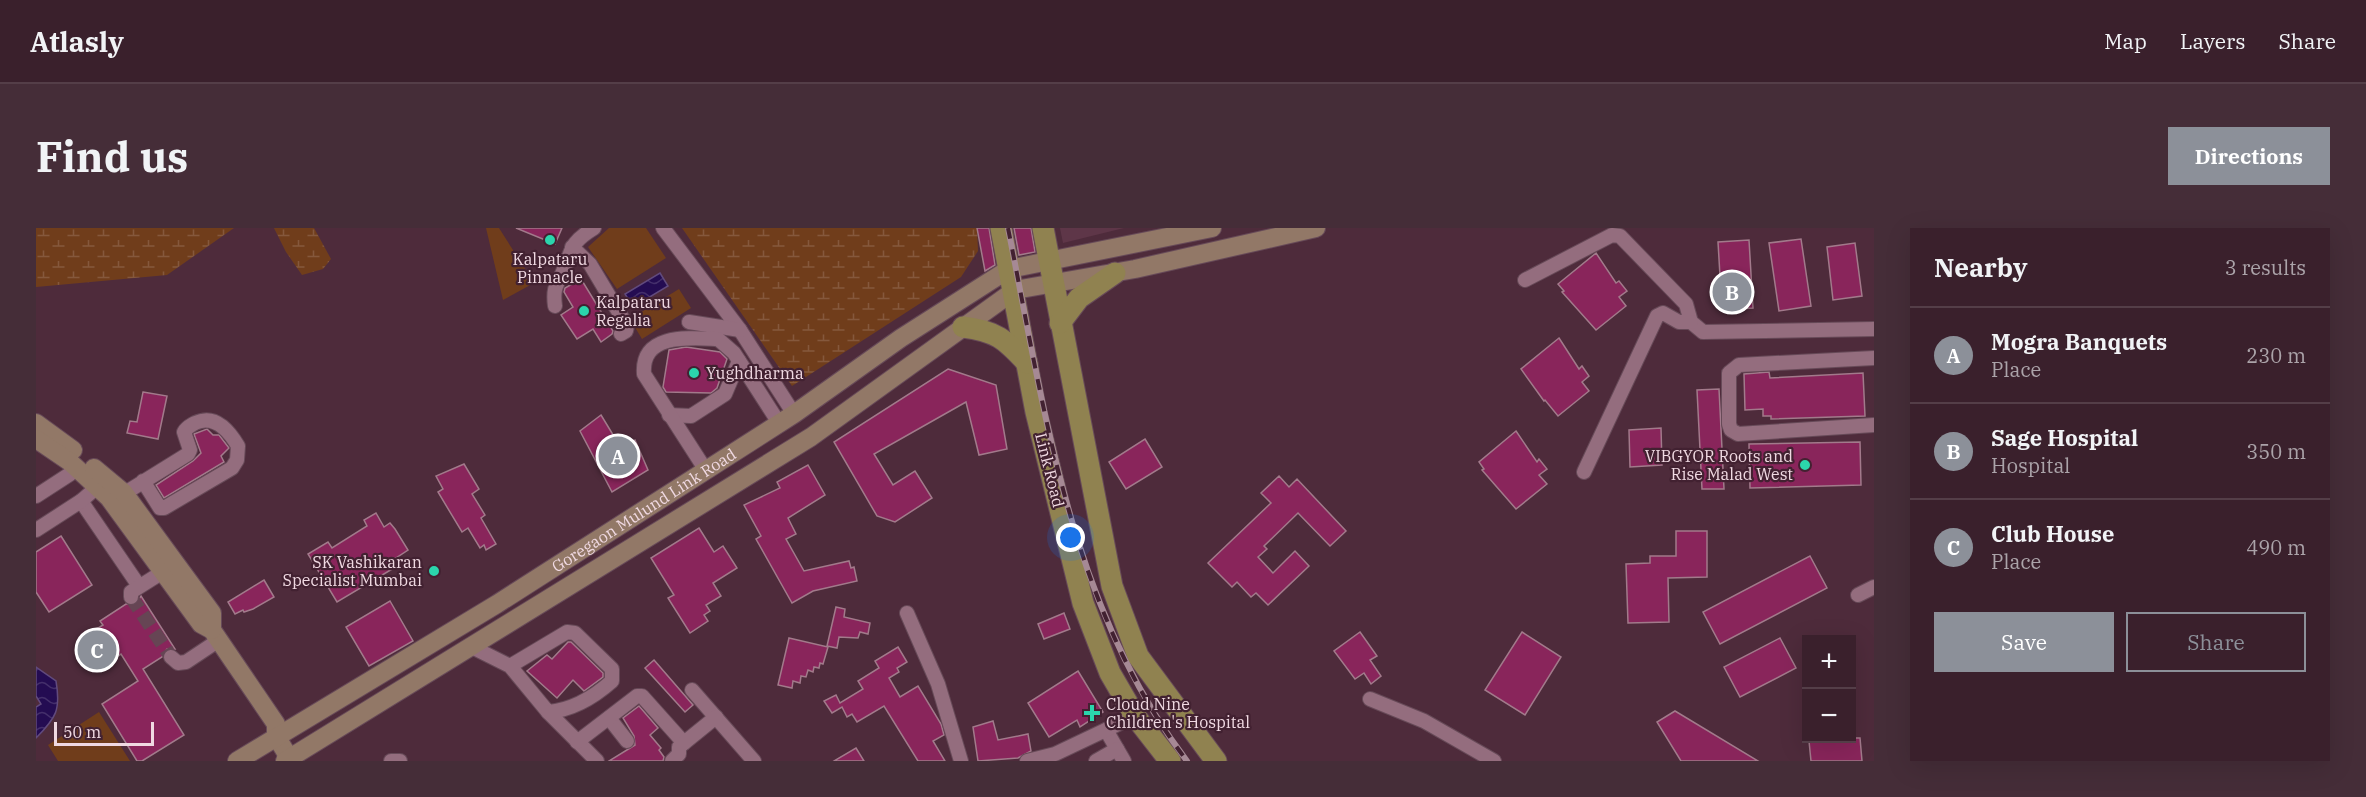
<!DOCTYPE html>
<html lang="en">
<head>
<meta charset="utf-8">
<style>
  :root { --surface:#3a202c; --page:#452d38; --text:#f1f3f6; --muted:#aba3a9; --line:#543e48; --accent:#8c9099 }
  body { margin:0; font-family:"IBM Plex Serif",serif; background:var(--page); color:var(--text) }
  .controls { position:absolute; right:18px; bottom:18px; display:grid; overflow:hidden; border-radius:0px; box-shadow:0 6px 24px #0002 }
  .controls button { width:54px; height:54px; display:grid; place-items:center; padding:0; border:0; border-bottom:2px solid var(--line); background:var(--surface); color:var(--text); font:30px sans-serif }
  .scale { position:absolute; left:18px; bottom:15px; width:100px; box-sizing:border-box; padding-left:6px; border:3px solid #f0d9e2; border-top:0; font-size:16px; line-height:21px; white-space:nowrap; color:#f0d9e2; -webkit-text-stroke:4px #422131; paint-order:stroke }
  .you { position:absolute; left:1035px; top:310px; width:21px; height:21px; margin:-15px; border:4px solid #fff; border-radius:50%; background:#1a73e8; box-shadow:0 0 0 9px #1a73e833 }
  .badge { display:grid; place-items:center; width:39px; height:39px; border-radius:50%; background:var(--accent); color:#fff; font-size:20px; font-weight:700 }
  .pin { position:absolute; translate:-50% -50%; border:3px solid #fff; box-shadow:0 2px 6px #0006 }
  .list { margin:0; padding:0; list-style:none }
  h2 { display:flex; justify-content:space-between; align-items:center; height:78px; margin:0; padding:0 24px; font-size:26px }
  h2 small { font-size:20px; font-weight:400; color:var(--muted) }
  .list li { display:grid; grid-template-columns:39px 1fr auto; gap:18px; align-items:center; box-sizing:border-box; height:96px; padding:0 24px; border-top:2px solid var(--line) }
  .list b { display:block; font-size:22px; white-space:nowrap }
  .list p { margin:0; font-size:20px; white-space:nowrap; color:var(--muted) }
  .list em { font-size:20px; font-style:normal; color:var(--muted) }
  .actions { display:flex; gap:12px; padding:18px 24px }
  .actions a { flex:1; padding:14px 0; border:2px solid var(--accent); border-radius:0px; text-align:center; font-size:21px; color:var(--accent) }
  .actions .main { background:var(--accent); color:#fff }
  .map { position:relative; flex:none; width:1838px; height:533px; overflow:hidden; border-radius:0px }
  header { display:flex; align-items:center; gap:36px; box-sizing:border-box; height:84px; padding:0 30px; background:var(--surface); border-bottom:2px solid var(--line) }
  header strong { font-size:28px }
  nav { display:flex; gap:33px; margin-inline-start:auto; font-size:21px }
  .intro { display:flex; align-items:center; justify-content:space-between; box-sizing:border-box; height:144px; padding:0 36px }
  h1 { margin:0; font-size:42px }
  .button { padding:15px 27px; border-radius:0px; background:var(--accent); color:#fff; font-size:21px; font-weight:700 }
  main { display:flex; gap:36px; padding:0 36px }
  aside { flex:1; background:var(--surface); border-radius:0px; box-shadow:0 6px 24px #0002 }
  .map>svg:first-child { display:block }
  .built { fill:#5e3648 }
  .wetland { fill:url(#wetland-marsh) }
  .green { fill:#703d1b }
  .water { fill:url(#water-waves); stroke:#614a7d; stroke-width:1.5 }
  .building { fill:#89255b; stroke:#a27a8b; stroke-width:1.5 }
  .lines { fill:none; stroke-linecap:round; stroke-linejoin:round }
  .street-tunnel { stroke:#664554; stroke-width:14; stroke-dasharray:14 7; stroke-linecap:butt }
  .street-casing { stroke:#674a58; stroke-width:16 }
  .secondary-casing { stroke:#674a58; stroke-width:20 }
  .primary-casing { stroke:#674a58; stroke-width:23 }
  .street { stroke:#946d7e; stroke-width:14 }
  .secondary { stroke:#927867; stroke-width:18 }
  .primary { stroke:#908250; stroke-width:21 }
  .rail-casing { stroke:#a68995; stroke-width:6 }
  .rail { stroke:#422131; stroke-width:4; stroke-dasharray:11; stroke-linecap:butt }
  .poi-dot { fill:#2bd5ac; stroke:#422131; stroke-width:2 }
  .labels { text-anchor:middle; stroke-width:4.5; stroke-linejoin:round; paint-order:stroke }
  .poi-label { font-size:16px; fill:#f0d9e2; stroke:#422131; text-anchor:start }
  .street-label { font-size:16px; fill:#f0d9e2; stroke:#422131 }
</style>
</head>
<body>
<header>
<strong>Atlasly</strong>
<nav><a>Map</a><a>Layers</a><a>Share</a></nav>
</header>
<div class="intro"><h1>Find us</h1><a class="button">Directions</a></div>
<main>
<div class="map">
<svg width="1838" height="533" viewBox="0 0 1838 533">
  <defs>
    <pattern id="wetland-marsh" width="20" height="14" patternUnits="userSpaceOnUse" patternTransform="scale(1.5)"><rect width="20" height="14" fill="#703d1b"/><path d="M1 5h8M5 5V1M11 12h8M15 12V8" fill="none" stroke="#85583c"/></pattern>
    <pattern id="water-waves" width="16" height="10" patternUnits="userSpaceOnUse" patternTransform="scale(1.5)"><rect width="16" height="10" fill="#240c52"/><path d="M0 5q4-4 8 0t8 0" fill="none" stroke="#442f6b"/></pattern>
  </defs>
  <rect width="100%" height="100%" fill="#4e2b3b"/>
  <!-- built -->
  <polygon class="built" points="1024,0 1088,0 1027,15"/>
  <!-- wetland -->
  <g class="wetland">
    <polygon points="0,0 198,0 131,47 0,59"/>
    <polygon points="238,0 278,0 295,31 287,41 266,47 250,24"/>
    <polygon points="646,0 941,0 942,23 925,49 756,158"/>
  </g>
  <!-- green -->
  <g class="green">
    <polygon points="450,0 463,0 498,55 467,72"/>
    <polygon points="573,0 610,0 630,30 581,61 552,19"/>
    <polygon points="643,61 655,80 606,111 594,91"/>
    <polygon points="63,484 94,533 22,533 12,517"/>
  </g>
  <!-- water -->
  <g class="water">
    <polygon points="624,45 632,58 597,79 589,66"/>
    <path d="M 0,439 L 20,453 C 25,482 20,490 0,510 L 0,479 L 5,476 L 0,468 Z"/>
  </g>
  <!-- building -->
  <g class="building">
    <polygon points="480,0 526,0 519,16"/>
    <polygon points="941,0 953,0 959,37 949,43"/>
    <polygon points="978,0 995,0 999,24 983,27"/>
    <polygon points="1765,11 1775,78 1743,83 1733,15"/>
    <polygon points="1713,12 1717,80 1686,82 1682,14"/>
    <polygon points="1819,15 1826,68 1797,72 1791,19"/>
    <polygon points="1560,25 1580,55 1583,53 1591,63 1583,69 1590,78 1560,102 1526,64 1528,63 1522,56"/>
    <polygon points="545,51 577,103 576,106 565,114 557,101 541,111 525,87 537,79 528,64 529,60"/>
    <polygon points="1523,110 1543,141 1546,138 1553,148 1546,154 1553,163 1522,188 1509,172 1508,173 1485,141"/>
    <polygon points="650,119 684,124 691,131 681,160 675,165 630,164 627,159 633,122"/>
    <polygon points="912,141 960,157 971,221 943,227 930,174 838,226 857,257 879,243 896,270 859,294 841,288 798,214"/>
    <polygon points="1733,144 1734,150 1827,145 1829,188 1735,191 1735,188 1727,188 1727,181 1709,182 1708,146"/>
    <polygon points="1683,161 1688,261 1666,261 1661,162"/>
    <polygon points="107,164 131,168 122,211 91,205 94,193 101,194"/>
    <polygon points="565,187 585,220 599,212 612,242 576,264 544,203"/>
    <polygon points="1625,200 1626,237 1594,239 1593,202"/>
    <polygon points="171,201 177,207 183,207 193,220 185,228 188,234 128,270 120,257 157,233 165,225 158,206"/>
    <polygon points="1480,203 1501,234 1503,231 1511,241 1503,247 1511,256 1480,281 1446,242 1448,241 1443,234"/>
    <polygon points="1109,211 1126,239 1090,261 1073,234"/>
    <polygon points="1824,214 1825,257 1714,260 1713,216"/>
    <polygon points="428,236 443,261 436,266 449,287 445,290 460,316 450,322 448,317 444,320 432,300 426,304 402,264 407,261 400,248"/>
    <polygon points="772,237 789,267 752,290 760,306 750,311 768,343 813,333 815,340 818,339 821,353 777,363 756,375 720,311 725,308 708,277 744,260 741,254"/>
    <polygon points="1243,248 1253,259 1261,251 1310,303 1294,318 1262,285 1228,318 1231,321 1222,329 1237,345 1259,323 1273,338 1232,377 1220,365 1215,369 1201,354 1196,359 1172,335 1235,275 1225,265"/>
    <polygon points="340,285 348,299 354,295 359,301 372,322 354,334 358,340 301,374 272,326 292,314 296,320 331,298 328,292"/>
    <polygon points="663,300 678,324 687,318 701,340 677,355 685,368 670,377 674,383 668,387 672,393 654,405 632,370 638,367 615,330"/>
    <polygon points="1640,303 1671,303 1671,349 1632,350 1633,394 1592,395 1590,336 1614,335 1614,328 1640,328"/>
    <polygon points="25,308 56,357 13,384 0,364 0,324"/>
    <polygon points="1774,328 1791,360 1684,416 1667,384"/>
    <polygon points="228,352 238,369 217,381 208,384 207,382 199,386 192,374"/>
    <polygon points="105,368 139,421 131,421 126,429 107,441 148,507 106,533 101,533 66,476 102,453 85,426 62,441 43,412 67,397 64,393 90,376 100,376"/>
    <polygon points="354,373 377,413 333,438 310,399"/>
    <polygon points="800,379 809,381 808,389 834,395 832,406 824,404 822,410 803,409 801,420 791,418"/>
    <polygon points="1028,385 1034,401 1008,411 1002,396"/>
    <polygon points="1324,404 1341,428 1334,432 1345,448 1335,456 1328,445 1319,451 1298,423"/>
    <polygon points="1486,404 1525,429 1489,487 1449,462"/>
    <polygon points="753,410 792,419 787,436 784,435 783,440 778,439 777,444 772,442 770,449 765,448 764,455 757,453 756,460 742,457"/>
    <polygon points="1744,410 1760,440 1704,469 1688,439"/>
    <polygon points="532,414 535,414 567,445 567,449 548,463 537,452 521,470 491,443 511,427 516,431"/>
    <polygon points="862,419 871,434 861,440 863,444 853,450 864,469 882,458 905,496 908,507 897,513 909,533 882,533 848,478 821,494 816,486 811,489 806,479 796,485 788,473 800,467 804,475 827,461 822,453 843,440 839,433"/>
    <polygon points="618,432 657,477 649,484 609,440"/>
    <polygon points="1042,443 1067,484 1044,499 1041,492 1013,509 992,475"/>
    <polygon points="603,478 622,500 614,507 625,520 623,522 628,529 627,533 573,533 599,517 598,508 587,490"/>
    <polygon points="1639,483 1722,533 1645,533 1621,494"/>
    <polygon points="957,493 962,512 992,506 995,523 982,530 942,533 937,499"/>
    <polygon points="1802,510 1824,510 1826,533 1775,533 1773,513"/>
    <polygon points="820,520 828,533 798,533"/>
  </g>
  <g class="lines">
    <!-- street-tunnel -->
    <polyline class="street-tunnel" points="95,369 135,429"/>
    <defs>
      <g id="street">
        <polyline points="627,0 704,102 758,186"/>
        <polyline points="536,19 554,36 591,98 590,103 585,106"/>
        <polyline points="1489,52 1576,7 1584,8 1650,76 1655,94 1667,104 1838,101"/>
        <path d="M 519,78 C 517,63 519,59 526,46 C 537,22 532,16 558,0"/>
        <polyline points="653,94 704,102"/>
        <polyline points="1838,130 1703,137 1693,145 1693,196 1695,202 1702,206 1838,197"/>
        <polyline points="633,187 655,188 689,166 703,133"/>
        <path d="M 669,241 L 608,146 C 605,104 655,110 682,111 L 698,125 L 743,195"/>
        <polyline points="1548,244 1621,88 1627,85 1643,94 1655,94"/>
        <polyline points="0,268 34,246 40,239"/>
        <path d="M 81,270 L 152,226 L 154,222 L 148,204 C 151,199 154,198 159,195 C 178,186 192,201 202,218 L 201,232 L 196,240 L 128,280 L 124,280 L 107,253"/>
        <polyline points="45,273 103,358"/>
        <polyline points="0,302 45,273 67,254"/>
        <polyline points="1822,367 1838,359"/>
        <polyline points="95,369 95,364 133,340"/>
        <polyline points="871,385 902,456 925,533"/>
        <path d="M 436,419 L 474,438 L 512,484 C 537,482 558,469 576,453 L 576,441 L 539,405 L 531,404 L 474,438"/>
        <polyline points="135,429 142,435 150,434 183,412"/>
        <polyline points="656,462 718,533"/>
        <polyline points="1334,471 1388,493 1458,533"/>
        <polyline points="512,484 561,533"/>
        <polyline points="573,490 591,513"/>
        <polyline points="1070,502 1088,533"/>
        <polyline points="541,514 601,468 606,468 648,515"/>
        <polyline points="355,533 364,533"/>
        <polyline points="636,533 643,526 643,519 680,489"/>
        <polyline points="991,533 1019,526 1099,488"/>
        <polyline points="1060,533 1081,521"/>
      </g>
      <g id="secondary">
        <polyline points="0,195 37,222"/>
        <polyline points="0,211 34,234 73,270 165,396 176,402 240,496 240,508 255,533"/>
        <polyline points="58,240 88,265 140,336 176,385 176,402"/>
        <path id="s1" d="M 201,533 L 461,376 L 758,186 L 865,110 L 973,41 L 1176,0"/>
        <polyline points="249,533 775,209 979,62 1099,41 1280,0"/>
      </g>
      <g id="primary">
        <polyline points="965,0 1000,184 1047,375 1074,445 1099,488 1134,533"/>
        <polyline points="1007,0 1076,358 1102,428 1180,533"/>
        <polyline points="1024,95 1043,70 1079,45"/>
        <path d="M 927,99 C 960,103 969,111 991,135"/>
      </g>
    </defs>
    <!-- street casing -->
    <use href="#street" class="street-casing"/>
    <!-- secondary casing -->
    <use href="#secondary" class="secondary-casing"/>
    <!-- primary casing -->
    <use href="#primary" class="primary-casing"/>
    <!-- street -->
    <use href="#street" class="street"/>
    <!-- secondary -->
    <use href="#secondary" class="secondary"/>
    <!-- primary -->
    <use href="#primary" class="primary"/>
    <defs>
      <path id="rail" d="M 972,0 C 1009,184 1034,379 1151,533"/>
    </defs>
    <!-- rail casing -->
    <use href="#rail" class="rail-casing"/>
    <!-- rail -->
    <use href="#rail" class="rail"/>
  </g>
  <!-- markers -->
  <g class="poi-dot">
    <circle cx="514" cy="12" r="6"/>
    <circle cx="548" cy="83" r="6"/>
    <circle cx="658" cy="145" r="6"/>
    <circle cx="1769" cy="237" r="6"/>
    <circle cx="398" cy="343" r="6"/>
    <path d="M1053 476h6v6h6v6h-6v6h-6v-6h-6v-6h6z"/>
  </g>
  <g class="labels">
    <!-- poi labels -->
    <g class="poi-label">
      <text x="514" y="37" text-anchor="middle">Kalpataru<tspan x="514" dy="18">Pinnacle</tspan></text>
      <text x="560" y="80">Kalpataru<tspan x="560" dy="18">Regalia</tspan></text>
      <text x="670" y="151">Yughdharma</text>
      <text x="1757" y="234" text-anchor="end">VIBGYOR Roots and<tspan x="1757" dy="18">Rise Malad West</tspan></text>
      <text x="386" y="340" text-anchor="end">SK Vashikaran<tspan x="386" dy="18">Specialist Mumbai</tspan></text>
      <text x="1070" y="482">Cloud Nine<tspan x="1070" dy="18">Children's Hospital</tspan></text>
    </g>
    <!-- street labels -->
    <g class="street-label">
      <text transform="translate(1014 242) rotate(76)" y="6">Link Road</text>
      <text dy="6" stroke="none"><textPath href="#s1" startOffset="478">Goregaon Mulund Link Road</textPath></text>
    </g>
  </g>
</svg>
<div class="controls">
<button>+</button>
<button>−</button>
</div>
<div class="scale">50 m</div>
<div class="you"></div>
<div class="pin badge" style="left:582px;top:228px">A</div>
<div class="pin badge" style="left:1696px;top:64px">B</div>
<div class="pin badge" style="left:61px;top:422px">C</div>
</div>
<aside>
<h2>Nearby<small>3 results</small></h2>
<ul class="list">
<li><span class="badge">A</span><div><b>Mogra Banquets</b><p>Place</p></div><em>230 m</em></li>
<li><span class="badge">B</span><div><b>Sage Hospital</b><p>Hospital</p></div><em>350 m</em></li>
<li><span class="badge">C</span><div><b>Club House</b><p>Place</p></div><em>490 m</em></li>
</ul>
<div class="actions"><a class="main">Save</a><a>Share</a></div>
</aside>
</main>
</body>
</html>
